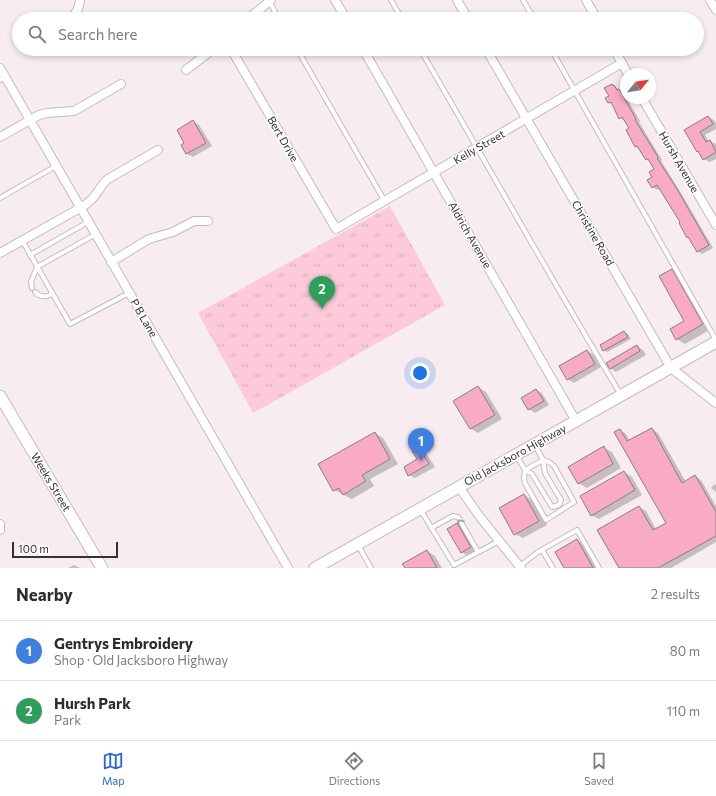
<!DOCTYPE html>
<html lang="en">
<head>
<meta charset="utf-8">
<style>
  :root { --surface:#fff; --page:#f2f2f3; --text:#2b2b33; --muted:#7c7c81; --line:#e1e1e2; --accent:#2563eb }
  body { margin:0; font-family:Commissioner,sans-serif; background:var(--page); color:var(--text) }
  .compass { position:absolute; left:620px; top:68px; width:36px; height:36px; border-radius:50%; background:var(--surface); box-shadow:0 2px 6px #0003; rotate:60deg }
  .scale { position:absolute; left:12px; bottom:10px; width:106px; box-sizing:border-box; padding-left:4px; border:2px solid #363233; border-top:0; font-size:11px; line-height:14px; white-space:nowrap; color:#363233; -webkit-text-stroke:3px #fff; paint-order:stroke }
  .you { position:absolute; left:420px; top:373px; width:14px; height:14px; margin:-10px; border:3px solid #fff; border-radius:50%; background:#1a73e8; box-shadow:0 0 0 6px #1a73e833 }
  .badge { display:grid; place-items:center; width:26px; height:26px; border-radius:50%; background:var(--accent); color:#fff; font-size:13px; font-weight:700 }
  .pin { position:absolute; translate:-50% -33px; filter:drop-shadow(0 1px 2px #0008) }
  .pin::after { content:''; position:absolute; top:21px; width:14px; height:12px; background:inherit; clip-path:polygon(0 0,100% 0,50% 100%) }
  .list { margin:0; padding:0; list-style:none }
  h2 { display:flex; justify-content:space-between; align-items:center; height:52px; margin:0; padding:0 16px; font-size:17px }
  h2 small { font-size:13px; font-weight:400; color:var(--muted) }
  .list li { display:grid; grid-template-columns:26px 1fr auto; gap:12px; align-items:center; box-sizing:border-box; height:60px; padding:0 16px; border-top:1px solid var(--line) }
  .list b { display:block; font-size:15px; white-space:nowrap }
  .list p { margin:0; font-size:13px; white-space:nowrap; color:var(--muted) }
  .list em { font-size:13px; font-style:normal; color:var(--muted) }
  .icon { flex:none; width:22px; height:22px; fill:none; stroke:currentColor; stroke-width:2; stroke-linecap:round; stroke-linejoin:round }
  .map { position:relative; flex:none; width:716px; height:568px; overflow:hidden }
  .search { position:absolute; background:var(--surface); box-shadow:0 2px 6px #0003; left:12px; right:12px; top:12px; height:44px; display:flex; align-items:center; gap:10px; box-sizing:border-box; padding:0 14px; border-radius:22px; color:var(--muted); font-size:15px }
  .sheet { height:172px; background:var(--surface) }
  nav { display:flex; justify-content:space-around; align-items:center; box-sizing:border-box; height:56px; border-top:1px solid var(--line); background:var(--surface); font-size:11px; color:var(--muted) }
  nav a { display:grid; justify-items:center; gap:2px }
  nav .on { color:var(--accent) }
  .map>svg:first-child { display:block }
  .park { fill:url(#park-tufts) }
  .shadow { fill:#0003 }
  .building { fill:#f8abc3; stroke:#887f81 }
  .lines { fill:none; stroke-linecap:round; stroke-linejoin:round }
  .lane-casing { stroke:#c5bbbe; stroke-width:6 }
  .street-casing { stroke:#c5bbbe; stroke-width:10 }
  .secondary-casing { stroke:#c5bbbe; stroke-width:13 }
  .lane { stroke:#fff; stroke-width:4 }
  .street { stroke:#fff; stroke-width:8 }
  .secondary { stroke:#fff; stroke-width:11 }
  .oneway { stroke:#9a9899 }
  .labels { text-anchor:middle; stroke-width:3; stroke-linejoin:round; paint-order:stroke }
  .street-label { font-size:11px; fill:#363233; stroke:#fff }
</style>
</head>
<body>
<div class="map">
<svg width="716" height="568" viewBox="0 0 716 568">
  <defs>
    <pattern id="park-tufts" width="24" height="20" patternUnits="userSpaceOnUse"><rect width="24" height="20" fill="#fdcada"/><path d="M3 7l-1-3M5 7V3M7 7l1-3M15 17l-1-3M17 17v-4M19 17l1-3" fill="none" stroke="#d9aebc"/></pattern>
  </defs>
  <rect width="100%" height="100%" fill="#f7edf0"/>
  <!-- park -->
  <polygon class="park" points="390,206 445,305 253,413 198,313"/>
  <!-- shadow -->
  <g class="shadow">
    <polygon points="612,85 623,92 640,121 639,122 662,160 661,161 681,193 713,248 702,254 698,251 660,188 657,190 653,187 655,170 651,162 646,159 640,149 636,146 631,129 624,120 620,118 614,105 609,102"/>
    <polygon points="708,117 714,120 716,123 716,129 705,135 709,141 710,141 716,144 716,159 710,162 704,159 701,153 697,151 685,130"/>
    <polygon points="193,121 199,125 212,146 193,157 187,154 182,145 186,143"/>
    <polygon points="672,270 680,275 711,329 685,344 677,339 685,321"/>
    <polygon points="624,332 628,334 631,339 607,352 604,350"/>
    <polygon points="637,346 643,350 646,355 616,372 610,368"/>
    <polygon points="587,351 593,354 601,367 574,383 568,379 561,366"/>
    <polygon points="478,387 486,392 502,419 478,433 470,428"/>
    <polygon points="536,390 542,393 549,405 535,413 529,409"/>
    <polygon points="652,429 658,433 686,482 695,476 701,480 716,506 716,542 671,568 620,568 639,507 646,511 656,529 667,523 620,430 626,434 630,441"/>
    <polygon points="375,433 383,438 398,464 370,479 374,486 352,499 334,490"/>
    <polygon points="419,448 425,451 435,467 415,478 409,475 419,460"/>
    <polygon points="604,448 612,452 621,468 587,488 578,483"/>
    <polygon points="624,472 632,477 642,495 599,519 591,515"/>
    <polygon points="714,484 716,485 716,492 711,488"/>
    <polygon points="524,495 532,500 547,525 523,538 515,534"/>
    <polygon points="457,524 463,528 476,551 467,556 462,552"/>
    <polygon points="577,541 585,545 598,568 565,568"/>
    <polygon points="427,551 435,556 442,568 406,568"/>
    <polygon points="74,565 80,568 68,568"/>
  </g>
  <!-- building -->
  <g class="building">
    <polygon points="612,84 613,86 614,85 617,90 619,89 636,119 635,120 658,157 657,158 677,189 709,245 697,252 688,237 687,238 679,223 680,222 657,185 652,188 647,180 652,177 649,172 654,169 648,159 646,160 637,146 635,147 626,130 629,128 622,117 619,119 611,102 608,103 605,98 609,96 604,88"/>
    <polygon points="708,116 713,124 700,132 706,142 710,140 716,152 703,160 698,151 697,152 684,130"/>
    <polygon points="193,120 206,143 186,154 181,145 184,143 177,130"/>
    <polygon points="672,269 703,324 676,340 670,329 684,321 659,276"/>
    <polygon points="624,331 628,337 603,351 600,345"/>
    <polygon points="637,345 640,351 610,369 606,363"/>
    <polygon points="587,350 595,364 567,380 559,366"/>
    <polygon points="478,386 495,415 470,429 453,401"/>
    <polygon points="536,389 544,401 528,410 521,398"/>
    <polygon points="652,428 682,483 695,475 716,512 716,536 658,568 619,568 597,530 639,506 653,530 666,523 614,432 620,429 627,441"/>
    <polygon points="375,432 390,459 362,475 366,481 343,495 339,488 333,491 318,464"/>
    <polygon points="604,446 613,464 578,484 568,467"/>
    <polygon points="419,447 429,464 408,476 404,467 417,459 412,451"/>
    <polygon points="624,471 635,490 591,516 580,496"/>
    <polygon points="524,494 539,521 514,535 499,508"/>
    <polygon points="457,523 471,547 461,553 447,529"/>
    <polygon points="577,539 593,568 564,568 555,552"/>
    <polygon points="427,550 437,568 405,568 402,564"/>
  </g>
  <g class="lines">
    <defs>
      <g id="lane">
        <polyline points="391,0 402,19"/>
        <polyline points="523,0 534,19"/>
        <polyline points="269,1 279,19"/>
        <polyline points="297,49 384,200"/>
        <path d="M 420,49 C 487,164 552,281 621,395"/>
        <polyline points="551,49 716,340"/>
        <polyline points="0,80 5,77"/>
        <polyline points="0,198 56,166"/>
        <polyline points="22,240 70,324 129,293"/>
        <polyline points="30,255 88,222"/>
        <polyline points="32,288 31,282 37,267 96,234"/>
        <path d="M 35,292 C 41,298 45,297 53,294"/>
        <polyline points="516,455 525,470 524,478 525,483 546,520 574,502 554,466 549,462 543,460 535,445"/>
        <polygon points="543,460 545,473 561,500 559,505 552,507 532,474 525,470"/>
        <polyline points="420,509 454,565 499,541"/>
        <polyline points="431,528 453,516 458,517 478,552"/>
        <polyline points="358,545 371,568"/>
        <polyline points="542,550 553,568"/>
        <polyline points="520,566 538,552 577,530 599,568"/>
      </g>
      <g id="street">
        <polyline points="335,0 346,19"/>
        <polyline points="457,0 468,19"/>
        <polyline points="586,0 597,19"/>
        <polyline points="710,0 716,10"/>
        <path d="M 69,19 C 77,13 79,9 80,0"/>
        <polyline points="248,19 271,0"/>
        <polyline points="231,49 336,229 622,63"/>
        <polyline points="363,49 576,421"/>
        <polyline points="486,49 671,368 716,403"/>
        <polyline points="614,49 628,74"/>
        <polyline points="0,68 288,568"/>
        <polyline points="186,70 213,49"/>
        <polyline points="642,98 716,225"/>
        <polyline points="0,137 39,115 47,113 74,111 121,84"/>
        <path d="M 0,253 L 80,208 C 84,206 88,203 91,200 C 98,194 101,184 108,179 L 158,150"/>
        <polyline points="111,262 149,239 173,232 194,221 208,221"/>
        <polyline points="459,487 480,517 521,568"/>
        <polyline points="0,524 0,530"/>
      </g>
      <g id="secondary">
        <polyline points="0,396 102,568"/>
        <polyline points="315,568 716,342"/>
      </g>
    </defs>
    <!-- lane casing -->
    <use href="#lane" class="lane-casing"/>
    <!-- street casing -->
    <use href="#street" class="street-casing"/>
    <!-- secondary casing -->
    <use href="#secondary" class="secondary-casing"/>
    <!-- lane -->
    <use href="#lane" class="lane"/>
    <!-- street -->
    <use href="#street" class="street"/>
    <!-- secondary -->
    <use href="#secondary" class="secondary"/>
  </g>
  <!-- one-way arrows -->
  <defs><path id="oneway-chevron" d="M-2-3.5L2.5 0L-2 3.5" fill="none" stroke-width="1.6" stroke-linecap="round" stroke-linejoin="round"/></defs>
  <use class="oneway" href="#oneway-chevron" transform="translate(460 522) rotate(-126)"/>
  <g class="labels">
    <!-- street labels -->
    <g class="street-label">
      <text transform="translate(283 139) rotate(60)" y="4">Bert Drive</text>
      <text transform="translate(479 147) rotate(-30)" y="4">Kelly Street</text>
      <text transform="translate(679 162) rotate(60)" y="4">Hursh Avenue</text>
      <text transform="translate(593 233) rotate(60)" y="4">Christine Road</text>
      <text transform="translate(470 235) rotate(60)" y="4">Aldrich Avenue</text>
      <text transform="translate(144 318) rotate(60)" y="4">P B Lane</text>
      <text transform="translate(515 455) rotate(-29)" y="4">Old Jacksboro Highway</text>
      <text transform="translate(51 482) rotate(59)" y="4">Weeks Street</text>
    </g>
  </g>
</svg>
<svg class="compass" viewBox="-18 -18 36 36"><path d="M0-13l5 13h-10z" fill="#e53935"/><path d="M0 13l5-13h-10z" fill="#7c7c81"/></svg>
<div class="scale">100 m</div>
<div class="you"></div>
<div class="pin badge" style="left:421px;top:461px;background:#3f7fe0">1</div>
<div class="pin badge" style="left:322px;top:309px;background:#2e9e5b">2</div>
<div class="search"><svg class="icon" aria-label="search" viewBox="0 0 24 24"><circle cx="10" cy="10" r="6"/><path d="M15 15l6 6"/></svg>Search here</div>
</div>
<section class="sheet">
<h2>Nearby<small>2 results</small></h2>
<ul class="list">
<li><span class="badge" style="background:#3f7fe0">1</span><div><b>Gentrys Embroidery</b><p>Shop · Old Jacksboro Highway</p></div><em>80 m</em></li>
<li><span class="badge" style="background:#2e9e5b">2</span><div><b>Hursh Park</b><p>Park</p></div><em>110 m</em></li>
</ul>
</section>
<nav>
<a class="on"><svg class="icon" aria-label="map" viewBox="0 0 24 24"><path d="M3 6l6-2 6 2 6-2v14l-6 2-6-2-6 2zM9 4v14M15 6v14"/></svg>Map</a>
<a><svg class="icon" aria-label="directions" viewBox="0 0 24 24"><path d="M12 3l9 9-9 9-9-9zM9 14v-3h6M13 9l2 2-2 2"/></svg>Directions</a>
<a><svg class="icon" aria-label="saved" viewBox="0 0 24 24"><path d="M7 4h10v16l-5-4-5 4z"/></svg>Saved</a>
</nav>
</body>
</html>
